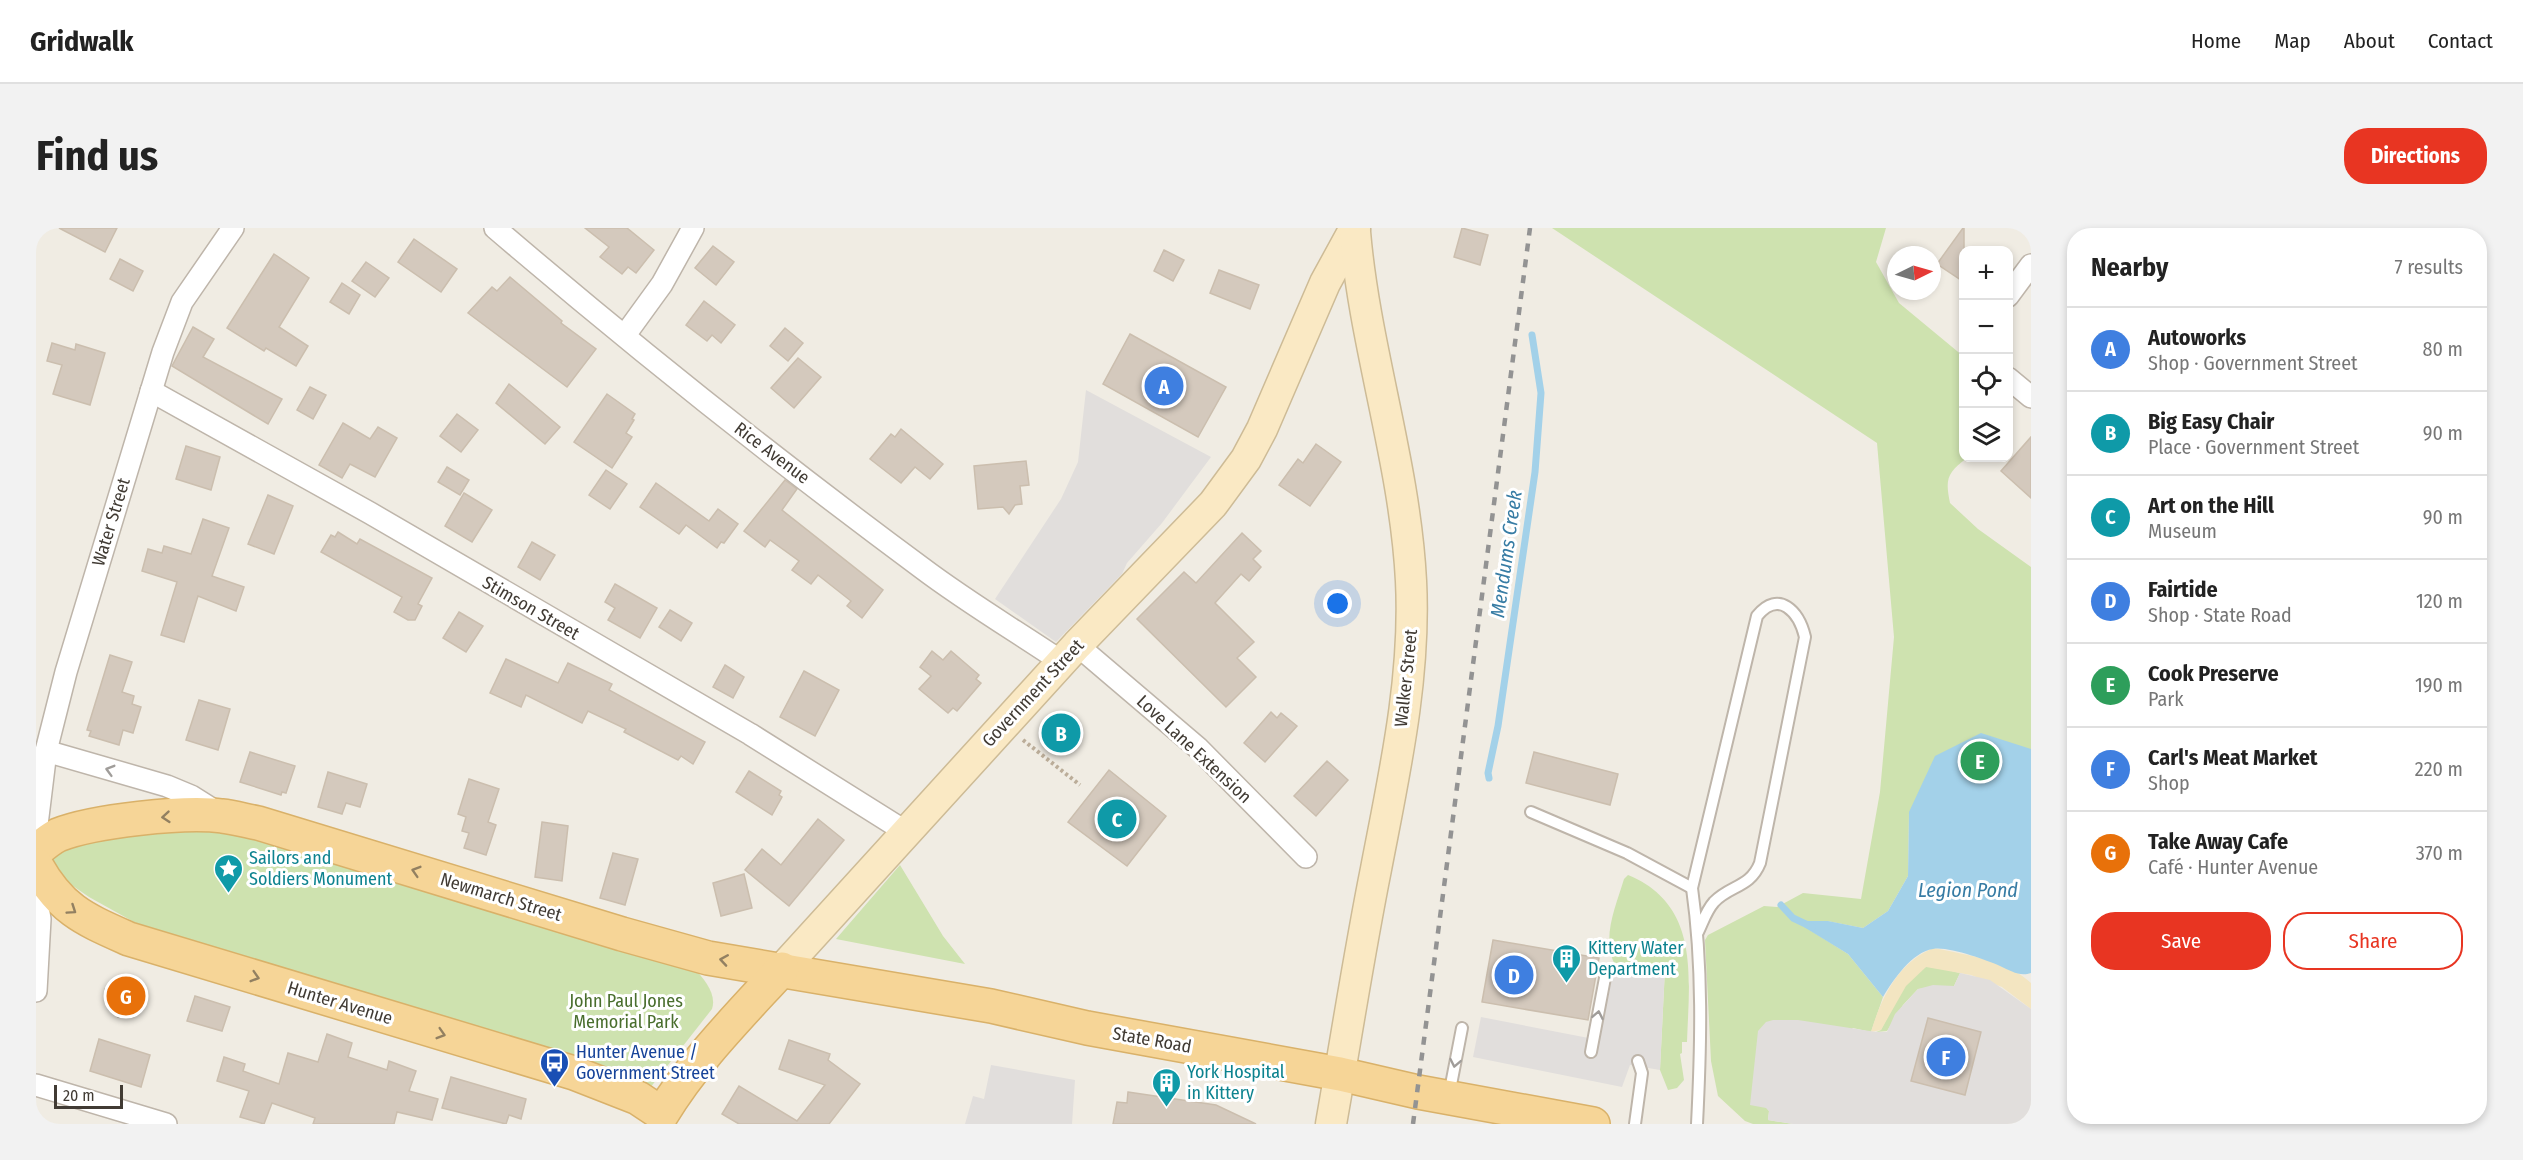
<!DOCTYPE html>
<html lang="en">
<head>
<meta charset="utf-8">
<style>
  :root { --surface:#fff; --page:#f2f2f2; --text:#222; --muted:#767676; --line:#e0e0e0; --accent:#e83522 }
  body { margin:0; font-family:"Fira Sans Condensed",sans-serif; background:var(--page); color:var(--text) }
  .controls { position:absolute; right:18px; top:18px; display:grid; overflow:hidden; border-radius:12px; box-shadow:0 3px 9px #0003 }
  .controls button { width:54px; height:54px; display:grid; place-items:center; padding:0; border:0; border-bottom:2px solid var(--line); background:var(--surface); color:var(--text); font:30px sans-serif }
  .compass { position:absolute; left:1851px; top:18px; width:54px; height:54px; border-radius:50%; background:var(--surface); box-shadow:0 3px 9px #0003; rotate:85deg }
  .scale { position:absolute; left:18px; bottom:15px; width:69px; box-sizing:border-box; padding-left:6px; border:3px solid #413b34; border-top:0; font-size:16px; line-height:21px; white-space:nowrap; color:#413b34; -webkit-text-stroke:4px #fff; paint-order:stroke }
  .you { position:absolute; left:1302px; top:376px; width:21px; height:21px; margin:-15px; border:4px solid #fff; border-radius:50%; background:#1a73e8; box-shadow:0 0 0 9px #1a73e833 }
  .badge { display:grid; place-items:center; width:39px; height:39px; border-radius:50%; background:var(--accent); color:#fff; font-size:20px; font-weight:700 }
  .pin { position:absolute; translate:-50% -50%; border:3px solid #fff; box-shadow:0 2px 6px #0006 }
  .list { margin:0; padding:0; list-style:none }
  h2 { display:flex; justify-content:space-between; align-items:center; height:78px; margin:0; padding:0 24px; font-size:26px }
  h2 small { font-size:20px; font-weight:400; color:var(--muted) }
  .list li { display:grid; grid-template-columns:39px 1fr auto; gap:18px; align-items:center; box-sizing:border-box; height:84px; padding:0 24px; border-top:2px solid var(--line) }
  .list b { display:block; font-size:22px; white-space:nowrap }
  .list p { margin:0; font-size:20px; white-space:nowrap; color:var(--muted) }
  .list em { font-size:20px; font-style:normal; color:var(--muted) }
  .actions { display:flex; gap:12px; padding:18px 24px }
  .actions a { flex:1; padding:14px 0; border:2px solid var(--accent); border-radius:24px; text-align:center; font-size:21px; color:var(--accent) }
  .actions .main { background:var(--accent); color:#fff }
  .icon { flex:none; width:33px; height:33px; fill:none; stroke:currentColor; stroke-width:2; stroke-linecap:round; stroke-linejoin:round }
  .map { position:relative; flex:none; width:1995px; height:896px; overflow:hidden; border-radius:24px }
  header { display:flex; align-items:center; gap:36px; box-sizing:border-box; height:84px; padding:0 30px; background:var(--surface); border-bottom:2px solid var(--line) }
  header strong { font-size:28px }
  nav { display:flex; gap:33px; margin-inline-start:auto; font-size:21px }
  .intro { display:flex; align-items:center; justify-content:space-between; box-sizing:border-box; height:144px; padding:0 36px }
  h1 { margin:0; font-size:42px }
  .button { padding:15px 27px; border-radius:24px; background:var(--accent); color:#fff; font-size:21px; font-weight:700 }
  main { display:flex; gap:36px; padding:0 36px }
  aside { flex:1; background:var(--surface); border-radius:24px; box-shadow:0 3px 9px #0003 }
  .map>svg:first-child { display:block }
  .green { fill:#cee2af }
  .sand { fill:#f3e5c1 }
  .parking { fill:#e1dedc }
  .water { fill:#a3d1e9 }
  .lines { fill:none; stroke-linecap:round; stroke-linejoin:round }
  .stream { stroke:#a3d1e9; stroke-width:7 }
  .building { fill:#d4c9bd; stroke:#cbbeae; stroke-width:1.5 }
  .lane-casing { stroke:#beb5aa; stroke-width:14 }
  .street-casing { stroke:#beb5aa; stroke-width:24 }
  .secondary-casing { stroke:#cdbb96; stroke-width:33 }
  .primary-casing { stroke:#d9b169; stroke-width:36 }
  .path { stroke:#bbad99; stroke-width:4; stroke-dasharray:3 3; stroke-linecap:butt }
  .lane { stroke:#fff; stroke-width:10 }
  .street { stroke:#fff; stroke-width:21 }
  .secondary { stroke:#fae9c4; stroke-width:30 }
  .primary { stroke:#f6d597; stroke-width:33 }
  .rail { stroke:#939393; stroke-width:4.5; stroke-dasharray:8 8; stroke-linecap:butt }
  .oneway { stroke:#a09d9a }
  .oneway2 { stroke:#928061 }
  .labels { text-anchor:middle; stroke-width:6; stroke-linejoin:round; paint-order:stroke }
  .street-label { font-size:18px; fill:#413b34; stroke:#fff }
  .culture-label { font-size:18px; fill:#0d838f; stroke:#fff; text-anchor:start }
  .park-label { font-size:18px; fill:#496e2d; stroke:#fff }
  .transit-label { font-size:18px; fill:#164399; stroke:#fff; text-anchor:start }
  .water-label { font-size:20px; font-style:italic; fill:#377ca4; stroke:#fff }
</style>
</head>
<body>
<header>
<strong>Gridwalk</strong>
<nav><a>Home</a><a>Map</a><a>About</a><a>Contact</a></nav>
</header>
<div class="intro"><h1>Find us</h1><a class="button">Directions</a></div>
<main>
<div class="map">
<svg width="1995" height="896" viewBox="0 0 1995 896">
  <rect width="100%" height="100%" fill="#f0ece3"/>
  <!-- green -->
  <g class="green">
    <path d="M 1516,0 L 1850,0 L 1840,34 L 1863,75 L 1927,128 L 1928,230 L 1931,230 C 1911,245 1909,251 1914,275 L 1942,301 L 1995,339 L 1995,601 L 1873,584 L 1872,648 L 1852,683 L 1827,700 L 1791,693 L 1771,693 L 1769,699 L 1812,726 L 1847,769 L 1835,804 L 1817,800 L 1730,879 L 1733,883 L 1732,892 L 1757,896 L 1717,896 L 1709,893 L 1682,868 L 1675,833 L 1669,712 L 1672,707 L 1728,678 L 1741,679 L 1767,665 L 1825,671 L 1844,564 L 1858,409 L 1841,215 Z"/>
    <path d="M 184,598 L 658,740 C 668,751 681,766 676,781 L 614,860 L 140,712 L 98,694 L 53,669 L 24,649 L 14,628 L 32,614 Z"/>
    <polygon points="864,637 907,708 929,736 800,711"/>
    <path d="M 1592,647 C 1665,677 1653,750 1651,814 L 1646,814 L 1646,825 L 1644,826 L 1648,852 L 1641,860 L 1632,862 L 1624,842 L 1629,740 L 1579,737 C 1565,710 1580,678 1588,651 Z"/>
    <path d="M 1895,738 L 1924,745 L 1918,758 L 1882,761 L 1867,777 L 1851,803 L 1840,804 L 1845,802 C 1854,784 1873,739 1895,738 Z"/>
  </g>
  <!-- sand -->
  <path class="sand" d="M 1898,720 C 1930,727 1971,732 1995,755 L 1995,781 L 1966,759 L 1935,747 L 1890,739 L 1870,758 L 1845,802 L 1835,804 C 1845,770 1863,733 1898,720 Z"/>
  <!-- parking -->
  <g class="parking">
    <polygon points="1050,162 1175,229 1126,295 1091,335 1086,346 1020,414 959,371 1025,271 1042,234"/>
    <polygon points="1579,737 1629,740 1624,842 1594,837 1586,859 1437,829 1445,789 1563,812"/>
    <polygon points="1924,745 1954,752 1995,781 1995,896 1757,896 1732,892 1733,883 1730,880 1714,877 1722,803 1730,794 1737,792 1762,792 1840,804 1851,804 1859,786 1882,761 1897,757 1918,758"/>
    <polygon points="955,837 1039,852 1036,896 929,896 937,868 948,871"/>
  </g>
  <!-- water -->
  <path class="water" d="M 1945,505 L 1995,521 L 1995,745 C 1984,749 1975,743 1964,738 C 1950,732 1912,718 1897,721 C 1876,724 1857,752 1847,769 L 1812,726 L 1768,699 L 1771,693 L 1792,693 L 1827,700 L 1852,683 L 1872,648 L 1873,584 L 1899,528 Z"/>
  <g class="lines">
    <!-- stream -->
    <g class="stream">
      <polyline points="1453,550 1452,545 1462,498 1499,244 1505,165 1496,107"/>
      <polyline points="1745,677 1757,690 1776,699"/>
    </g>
  </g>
  <!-- building -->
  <g class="building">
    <polygon points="23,0 81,0 69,24"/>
    <polygon points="549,0 591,0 618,22 600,45 592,39 586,46 564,29 573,19"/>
    <polygon points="1426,0 1452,7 1444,37 1418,29"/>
    <polygon points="1927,0 1928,0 1928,54 1901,36"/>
    <polygon points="378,11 421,41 405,64 362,34"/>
    <polygon points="677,18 698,34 680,57 659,40"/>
    <polygon points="1128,22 1148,32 1137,53 1118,43"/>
    <polygon points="238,26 273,50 243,99 272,118 260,138 230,120 228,123 191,100"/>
    <polygon points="84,31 107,43 97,63 74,51"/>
    <polygon points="330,34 353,50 339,69 316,53"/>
    <polygon points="1183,42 1223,57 1214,81 1174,65"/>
    <polygon points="474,49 526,93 525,95 560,121 531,159 432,85 456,59 461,63"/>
    <polygon points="306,55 324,67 313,86 294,74"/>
    <polygon points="668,73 699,97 685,115 676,107 671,113 650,97"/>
    <polygon points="157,99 178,111 167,129 246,171 232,196 136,138"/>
    <polygon points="749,100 767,115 752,133 734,118"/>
    <polygon points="1094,106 1190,159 1162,209 1067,156"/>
    <polygon points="16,115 39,122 40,116 69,125 54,177 17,166 26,137 11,133"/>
    <polygon points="762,130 785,149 758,180 735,160"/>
    <polygon points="473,156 524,199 509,216 460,175"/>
    <polygon points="274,159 290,167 277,191 261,182"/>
    <polygon points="571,166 599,186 596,191 598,192 590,205 596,209 576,240 538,214"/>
    <polygon points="421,186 442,202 425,224 404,208"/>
    <polygon points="307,195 334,211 342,199 361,210 339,249 314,236 306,250 283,237"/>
    <polygon points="865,201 907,236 894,251 879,239 865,255 834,231 855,206 859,209"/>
    <polygon points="1995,209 1995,270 1965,243"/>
    <polygon points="1280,216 1305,234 1274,278 1243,257 1262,231 1267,235"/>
    <polygon points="150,218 184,229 175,262 140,251"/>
    <polygon points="990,233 993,257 984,258 986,276 979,277 973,286 967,279 942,281 938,238"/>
    <polygon points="411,239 433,252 424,267 402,254"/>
    <polygon points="570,242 591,256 574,281 553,267"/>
    <polygon points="749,252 761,261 746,282 847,362 826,390 811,378 815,373 782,347 775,356 756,342 763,333 734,312 729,319 708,303"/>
    <polygon points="620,255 673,293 682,281 702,296 688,315 685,314 681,320 650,297 643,306 604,279"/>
    <polygon points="428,265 456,282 436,314 409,298"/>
    <polygon points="232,267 257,278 238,326 212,316"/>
    <polygon points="167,291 193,300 176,348 208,359 200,383 162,368 148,414 125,407 141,354 106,343 112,321 126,325 128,318 155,326"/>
    <polygon points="302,304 321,316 324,311 396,350 382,376 386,378 379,392 372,392 358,384 366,369 285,324 295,307 299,309"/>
    <polygon points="1206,305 1225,323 1217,331 1225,339 1213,353 1205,346 1179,375 1218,414 1201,430 1220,449 1190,479 1101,391 1148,344 1160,355"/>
    <polygon points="496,314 519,327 504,352 482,339"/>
    <polygon points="579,356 621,380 604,410 572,392 579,380 569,374"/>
    <polygon points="634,382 656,395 645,413 623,399"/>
    <polygon points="423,384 447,398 430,424 407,410"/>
    <polygon points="896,423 907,432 915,423 943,447 940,451 945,455 921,483 917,480 912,485 883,461 895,448 884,439"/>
    <polygon points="74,427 96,434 86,464 98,468 96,476 105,479 97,505 87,502 83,517 53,508 55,503 51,502"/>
    <polygon points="470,431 522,455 532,435 576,456 573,462 669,514 657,536 645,528 642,532 588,504 590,501 552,483 546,495 490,467 485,479 454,465"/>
    <polygon points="689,437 708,449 697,470 677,459"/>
    <polygon points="768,443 803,462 779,508 744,489"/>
    <polygon points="163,472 194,481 182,522 150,512"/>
    <polygon points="1235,484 1241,490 1245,485 1261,498 1229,534 1208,515"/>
    <polygon points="214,524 259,538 250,565 246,564 245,567 204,554"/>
    <polygon points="1498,524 1582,546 1574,577 1490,555"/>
    <polygon points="1291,533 1312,552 1280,588 1258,568"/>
    <polygon points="1073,542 1130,588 1091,638 1032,594"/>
    <polygon points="713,543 745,563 743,567 746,569 736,587 700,564"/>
    <polygon points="292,544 331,556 324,579 310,575 306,586 282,579"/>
    <polygon points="433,551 463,561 452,594 460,597 450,627 428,620 433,605 426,603 430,589 422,586"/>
    <polygon points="782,591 808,612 753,678 709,642 726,621 745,637"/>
    <polygon points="506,594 532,598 526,653 499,649"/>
    <polygon points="577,625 602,631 589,677 564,670"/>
    <polygon points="708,646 716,680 685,688 677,655"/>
    <polygon points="1457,712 1563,730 1552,792 1446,774"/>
    <polygon points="98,748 110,776 82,789 69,761"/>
    <polygon points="159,768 194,779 186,803 151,793"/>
    <polygon points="1892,790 1945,804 1929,867 1875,853"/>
    <polygon points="291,806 316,815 312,829 351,842 353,833 380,843 373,863 402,871 396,892 361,884 358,896 277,896 279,890 236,875 228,896 204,889 213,863 181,853 188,829 209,836 207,843 243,856 252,825 282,834"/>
    <polygon points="63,811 114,827 105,859 54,843"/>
    <polygon points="753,812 794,826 792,832 824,856 793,896 703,896 686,886 703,858 761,893 789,857 743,841"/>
    <polygon points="415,849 490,871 485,891 473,887 470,896 406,880"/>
    <polygon points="1092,864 1180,877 1220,896 1077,896 1081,874 1091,875"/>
  </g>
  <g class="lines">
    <defs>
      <g id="lane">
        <polyline points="1495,584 1591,625 1656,660"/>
        <polyline points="1555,824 1569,750"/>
        <polyline points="1413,867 1426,800"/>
        <polyline points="1599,896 1606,845 1602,833"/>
        <path d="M 1661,896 C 1665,817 1667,738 1656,660 L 1721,388 C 1743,361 1763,384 1769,409 L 1724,635 C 1714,660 1694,657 1678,674 C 1670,683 1667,694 1662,704"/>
      </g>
      <g id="street">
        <path d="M 459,0 C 597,118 740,232 886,340 C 931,374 980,403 1026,434"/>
        <polyline points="1972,68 1995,37"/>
        <polyline points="589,107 626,56 657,0"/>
        <polyline points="1972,150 1995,169"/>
        <polyline points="115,163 334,285 714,506 870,604"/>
        <polyline points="1041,417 1162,520 1270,629"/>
        <polyline points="10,523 131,558 155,568 182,585"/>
        <polyline points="0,605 10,523 30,444 127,124 146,74 197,0"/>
        <polyline points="0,667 4,691 0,763"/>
        <polyline points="0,857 130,896"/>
      </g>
      <g id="secondary">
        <polyline points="746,741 1041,417 1177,276 1210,231 1226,201 1289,55 1319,0"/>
        <path d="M 1295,896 C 1310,811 1323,726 1340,641 C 1358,547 1380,450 1375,353 C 1369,235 1329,121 1319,4"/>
      </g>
      <g id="primary">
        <path d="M 0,623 C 7,617 14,611 22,607 C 57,593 149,583 186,588 C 198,589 210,593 222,595 L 586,706 L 672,730 L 955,778 L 1051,800 L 1304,846 L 1382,864 L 1557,896"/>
        <path d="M 0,637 C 25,682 48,691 93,711 L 538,845 L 602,870 L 626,886 C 658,833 704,787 746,741"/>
      </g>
    </defs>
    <!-- lane casing -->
    <use href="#lane" class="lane-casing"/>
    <!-- street casing -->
    <use href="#street" class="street-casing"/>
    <!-- secondary casing -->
    <use href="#secondary" class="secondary-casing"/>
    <!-- primary casing -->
    <use href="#primary" class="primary-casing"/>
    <!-- path -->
    <polyline class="path" points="987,512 1044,557"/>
    <!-- lane -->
    <use href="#lane" class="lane"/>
    <!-- street -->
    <use href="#street" class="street"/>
    <!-- secondary -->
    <use href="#secondary" class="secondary"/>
    <!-- primary -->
    <use href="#primary" class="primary"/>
    <!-- rail -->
    <polyline class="rail" points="1377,896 1494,0"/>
  </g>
  <!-- one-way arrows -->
  <defs><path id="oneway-chevron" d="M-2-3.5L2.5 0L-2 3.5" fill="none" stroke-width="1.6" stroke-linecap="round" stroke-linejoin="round" transform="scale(1.5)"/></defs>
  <g class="oneway">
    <use href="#oneway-chevron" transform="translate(74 542) rotate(-164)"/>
    <use href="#oneway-chevron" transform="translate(1562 787) rotate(-79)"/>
    <use href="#oneway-chevron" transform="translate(1419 835) rotate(101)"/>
  </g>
  <g class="oneway2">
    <use href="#oneway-chevron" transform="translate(130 589) rotate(175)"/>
    <use href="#oneway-chevron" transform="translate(380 643) rotate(-163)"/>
    <use href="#oneway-chevron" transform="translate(36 682) rotate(34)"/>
    <use href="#oneway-chevron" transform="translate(688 732) rotate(-171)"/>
    <use href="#oneway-chevron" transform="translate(219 749) rotate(17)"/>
    <use href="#oneway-chevron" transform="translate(405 806) rotate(17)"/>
  </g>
  <!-- icons -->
  <defs>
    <symbol id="sight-pin" viewBox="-11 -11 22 30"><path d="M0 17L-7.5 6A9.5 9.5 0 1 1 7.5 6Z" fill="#0f9aa8" stroke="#fff"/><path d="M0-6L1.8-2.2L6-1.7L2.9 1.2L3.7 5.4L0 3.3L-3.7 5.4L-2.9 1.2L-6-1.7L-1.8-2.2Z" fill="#fff"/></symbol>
    <symbol id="building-pin" viewBox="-11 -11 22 30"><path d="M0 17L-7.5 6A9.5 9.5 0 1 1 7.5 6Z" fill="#0f9aa8" stroke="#fff"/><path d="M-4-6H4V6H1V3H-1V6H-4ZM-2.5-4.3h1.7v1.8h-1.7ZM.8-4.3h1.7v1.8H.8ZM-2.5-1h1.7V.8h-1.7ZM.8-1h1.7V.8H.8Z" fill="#fff"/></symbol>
    <symbol id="bus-pin" viewBox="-11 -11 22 30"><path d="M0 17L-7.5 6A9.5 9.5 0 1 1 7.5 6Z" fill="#1a4fb4" stroke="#fff"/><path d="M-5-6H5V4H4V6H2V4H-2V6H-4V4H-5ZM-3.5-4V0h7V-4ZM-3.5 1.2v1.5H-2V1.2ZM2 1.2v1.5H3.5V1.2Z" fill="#fff"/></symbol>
  </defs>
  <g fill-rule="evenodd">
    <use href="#sight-pin" x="176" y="624" width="33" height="45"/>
    <use href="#building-pin" x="1514" y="714" width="33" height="45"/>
    <use href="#bus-pin" x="502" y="818" width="33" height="45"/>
    <use href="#building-pin" x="1114" y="838" width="33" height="45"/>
  </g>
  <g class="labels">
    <!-- street labels -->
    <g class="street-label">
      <text transform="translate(736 225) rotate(37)" y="6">Rice Avenue</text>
      <text transform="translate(75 294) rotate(-73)" y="6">Water Street</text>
      <text transform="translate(495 380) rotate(30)" y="6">Stimson Street</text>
      <text transform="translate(1370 450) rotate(-84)" y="6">Walker Street</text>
      <text transform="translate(997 465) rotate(-47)" y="6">Government Street</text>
      <text transform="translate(1158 521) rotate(43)" y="6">Love Lane Extension</text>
      <text transform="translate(465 669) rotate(17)" y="6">Newmarch Street</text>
      <text transform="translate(304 775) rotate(17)" y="6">Hunter Avenue</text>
      <text transform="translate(1116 812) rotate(10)" y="6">State Road</text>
    </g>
    <!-- culture labels -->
    <g class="culture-label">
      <text x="213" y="636">Sailors and<tspan x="213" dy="21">Soldiers Monument</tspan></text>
      <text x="1552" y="726">Kittery Water<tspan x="1552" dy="21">Department</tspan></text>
      <text x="1151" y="850">York Hospital<tspan x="1151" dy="21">in Kittery</tspan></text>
    </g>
    <!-- park labels -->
    <g class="park-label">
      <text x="590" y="779">John Paul Jones<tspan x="590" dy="21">Memorial Park</tspan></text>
    </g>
    <!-- transit labels -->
    <g class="transit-label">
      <text x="540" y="830">Hunter Avenue /<tspan x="540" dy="21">Government Street</tspan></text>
    </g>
    <!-- water labels -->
    <g class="water-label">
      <text transform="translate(1470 326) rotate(-82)" y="7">Mendums Creek</text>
      <text x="1932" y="669">Legion Pond</text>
    </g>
  </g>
</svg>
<div class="controls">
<button>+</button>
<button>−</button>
<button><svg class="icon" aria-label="locate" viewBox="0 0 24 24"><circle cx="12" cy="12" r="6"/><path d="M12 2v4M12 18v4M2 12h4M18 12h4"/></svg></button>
<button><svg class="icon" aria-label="layers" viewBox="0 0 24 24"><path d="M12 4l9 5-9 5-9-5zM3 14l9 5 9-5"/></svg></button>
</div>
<svg class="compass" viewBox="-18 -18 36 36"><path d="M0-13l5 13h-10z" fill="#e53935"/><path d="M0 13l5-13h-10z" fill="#767676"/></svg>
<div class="scale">20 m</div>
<div class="you"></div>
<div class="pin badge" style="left:1128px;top:158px;background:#3f7fe0">A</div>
<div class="pin badge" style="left:1025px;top:505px;background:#0f9aa8">B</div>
<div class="pin badge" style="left:1081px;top:591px;background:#0f9aa8">C</div>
<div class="pin badge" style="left:1478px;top:747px;background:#3f7fe0">D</div>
<div class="pin badge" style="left:1944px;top:533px;background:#2e9e5b">E</div>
<div class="pin badge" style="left:1910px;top:829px;background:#3f7fe0">F</div>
<div class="pin badge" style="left:90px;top:768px;background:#e8710a">G</div>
</div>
<aside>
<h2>Nearby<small>7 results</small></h2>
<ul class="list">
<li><span class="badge" style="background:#3f7fe0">A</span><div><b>Autoworks</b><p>Shop · Government Street</p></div><em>80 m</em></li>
<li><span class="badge" style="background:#0f9aa8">B</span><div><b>Big Easy Chair</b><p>Place · Government Street</p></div><em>90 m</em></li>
<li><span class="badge" style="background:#0f9aa8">C</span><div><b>Art on the Hill</b><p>Museum</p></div><em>90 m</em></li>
<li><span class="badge" style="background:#3f7fe0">D</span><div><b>Fairtide</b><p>Shop · State Road</p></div><em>120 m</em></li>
<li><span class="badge" style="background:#2e9e5b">E</span><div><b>Cook Preserve</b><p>Park</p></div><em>190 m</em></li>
<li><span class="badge" style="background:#3f7fe0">F</span><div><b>Carl's Meat Market</b><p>Shop</p></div><em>220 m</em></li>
<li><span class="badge" style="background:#e8710a">G</span><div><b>Take Away Cafe</b><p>Café · Hunter Avenue</p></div><em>370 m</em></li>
</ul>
<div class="actions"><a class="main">Save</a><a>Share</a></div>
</aside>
</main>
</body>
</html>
